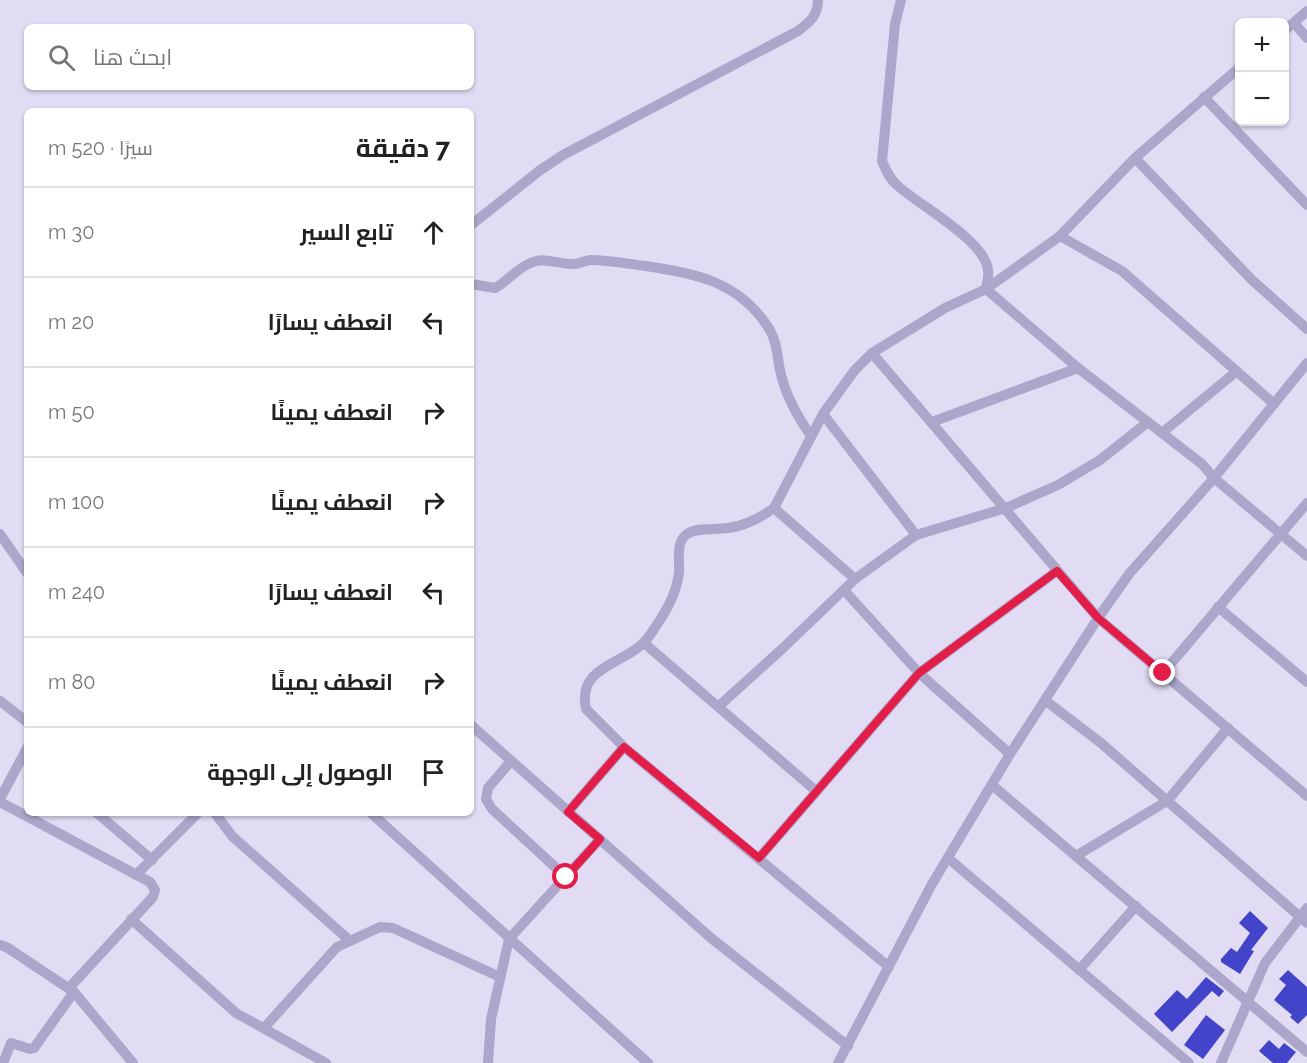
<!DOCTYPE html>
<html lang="ar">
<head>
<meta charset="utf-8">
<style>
  :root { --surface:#fff; --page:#f2f2f2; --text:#222; --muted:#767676; --line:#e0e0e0 }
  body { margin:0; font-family:Raleway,Cairo,sans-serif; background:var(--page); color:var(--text); direction:rtl }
  .controls { position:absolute; right:18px; top:18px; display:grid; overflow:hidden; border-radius:9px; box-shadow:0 2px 4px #0004 }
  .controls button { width:54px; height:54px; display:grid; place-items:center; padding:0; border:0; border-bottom:2px solid var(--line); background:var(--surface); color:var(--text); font:30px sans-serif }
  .stop { position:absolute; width:18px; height:18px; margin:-14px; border:4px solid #e11d48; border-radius:50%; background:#fff }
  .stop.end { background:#e11d48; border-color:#fff; box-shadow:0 2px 6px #0008 }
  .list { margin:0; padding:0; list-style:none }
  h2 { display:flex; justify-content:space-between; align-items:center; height:78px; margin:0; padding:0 24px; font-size:26px }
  h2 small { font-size:20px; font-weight:400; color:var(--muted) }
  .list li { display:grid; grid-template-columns:39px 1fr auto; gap:18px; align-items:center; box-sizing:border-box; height:90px; padding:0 24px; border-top:2px solid var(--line) }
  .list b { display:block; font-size:22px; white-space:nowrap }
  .list em { font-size:20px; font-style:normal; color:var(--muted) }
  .icon { flex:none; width:33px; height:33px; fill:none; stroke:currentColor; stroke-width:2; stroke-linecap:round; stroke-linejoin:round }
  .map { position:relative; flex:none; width:1307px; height:1063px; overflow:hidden; direction:ltr }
  .search { position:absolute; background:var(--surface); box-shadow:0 2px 4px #0004; left:24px; top:24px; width:450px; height:66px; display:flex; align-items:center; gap:15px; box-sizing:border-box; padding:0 21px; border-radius:9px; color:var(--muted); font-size:22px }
  .panel { position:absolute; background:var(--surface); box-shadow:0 2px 4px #0004; left:24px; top:108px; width:450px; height:708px; border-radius:9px; direction:rtl }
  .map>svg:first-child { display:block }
  .building { fill:#4245c9 }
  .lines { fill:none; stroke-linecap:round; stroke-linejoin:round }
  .street { stroke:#ada6cb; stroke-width:10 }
  .route { stroke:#e11d48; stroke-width:8 }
</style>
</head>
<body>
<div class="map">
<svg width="1307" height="1063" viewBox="0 0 1307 1063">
  <rect width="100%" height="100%" fill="#e1dbf3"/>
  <!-- building -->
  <g class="building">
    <polygon points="1250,911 1268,928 1251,950 1254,951 1240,974 1221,962 1221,959 1231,948 1237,952 1250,933 1239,923"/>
    <polygon points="1288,970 1307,987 1307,1015 1298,1024 1290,1017 1292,1015 1274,1000 1286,985 1279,979"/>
    <polygon points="1206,977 1224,991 1219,997 1212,991 1172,1032 1154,1014 1177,990 1187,999"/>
    <polygon points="1206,1015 1225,1030 1203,1059 1184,1045"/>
    <polygon points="1269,1040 1279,1049 1284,1043 1296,1052 1287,1063 1273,1063 1259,1051"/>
  </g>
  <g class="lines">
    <!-- street -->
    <g class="street">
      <path d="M 901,0 L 895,24 L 882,161 C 886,170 889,178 897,185 C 918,205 985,240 988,270 C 989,276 987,283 986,289"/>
      <polyline points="1294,23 1307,38"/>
      <polyline points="1284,31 1307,11"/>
      <polyline points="1204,97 1307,205"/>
      <polyline points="1135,158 1252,280 1307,329"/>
      <path d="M 471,225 L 539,171 L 563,155 L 798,31 C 810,22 818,15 818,0"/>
      <polyline points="1060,236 1122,271 1273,403"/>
      <path d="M 471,284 L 495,288 C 508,281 519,266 533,262 C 546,257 560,265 574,264 C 580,264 585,260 591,260 C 609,260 628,264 646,266 C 695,273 739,282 768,327 C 777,340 777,356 780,370 C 785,395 797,416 811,436"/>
      <polyline points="986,289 1078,368 1202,464 1214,478 1307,556"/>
      <polyline points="872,353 1098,618 1307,796"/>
      <polyline points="823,414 916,535"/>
      <polyline points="932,422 1078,368"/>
      <polyline points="1163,432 1237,371"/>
      <polyline points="774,508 855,579"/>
      <polyline points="0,534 27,573"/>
      <polyline points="844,590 919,673 1010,754"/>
      <polyline points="1218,607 1307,682"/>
      <polyline points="644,643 816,791"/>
      <polyline points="1163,673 1307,503"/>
      <polyline points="0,701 27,722"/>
      <polyline points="1046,701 1101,743 1307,923"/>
      <polyline points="719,706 782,649 855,579 916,535 1006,508 1058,485 1100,460 1148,422"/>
      <polyline points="471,725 711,938 848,1046"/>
      <polyline points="511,761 488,788 486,799 492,809 566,877"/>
      <polyline points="992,785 1307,1052"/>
      <polyline points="0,799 27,748"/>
      <polyline points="0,802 150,882 155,890 153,897 69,988"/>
      <polyline points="568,812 624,747"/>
      <polyline points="97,813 152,860"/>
      <polyline points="215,813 232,836 349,940"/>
      <polyline points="371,813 648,1063"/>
      <polyline points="1076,856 1167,801 1228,728"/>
      <polyline points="759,858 919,673 1057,571"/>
      <polyline points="948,858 1189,1063"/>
      <polyline points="136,875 198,813"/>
      <polyline points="131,919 236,1013 326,1063"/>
      <polyline points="0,945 8,948 74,992 133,1063"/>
      <path d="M 889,967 L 624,747 L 586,709 C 576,663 629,666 650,635 C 663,616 676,597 679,573 C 680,560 675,543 687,534 C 697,527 715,530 728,528 C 745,526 760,518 774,508 L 823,414 L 854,371 L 872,353 L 945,308 L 986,289 L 1060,236 L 1135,158 L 1240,67"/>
      <polyline points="1079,970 1136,906"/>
      <polyline points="264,1028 337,947 380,927 393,928 500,977"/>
      <polyline points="3,1063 11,1043 30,1049 34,1048 74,992"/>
      <polyline points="488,1063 491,1019 509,939 600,839"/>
      <polyline points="838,1063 932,884 1010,754 1098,618 1129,574 1214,478 1307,363"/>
      <polyline points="1221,1063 1265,963 1307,908"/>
    </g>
  </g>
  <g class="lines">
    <!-- route -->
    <polyline class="route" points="566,877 600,839 568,812 624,747 759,858 919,673 1057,571 1098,618 1163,673"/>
  </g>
</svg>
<div class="controls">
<button>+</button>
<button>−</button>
</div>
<div class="stop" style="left:566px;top:877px"></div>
<div class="stop end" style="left:1163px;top:673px"></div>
<div class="search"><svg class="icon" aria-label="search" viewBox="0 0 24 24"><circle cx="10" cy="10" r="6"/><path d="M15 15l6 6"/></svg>ابحث هنا</div>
<section class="panel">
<h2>7 دقيقة<small>سيرًا · 520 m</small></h2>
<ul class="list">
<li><svg class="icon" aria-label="ahead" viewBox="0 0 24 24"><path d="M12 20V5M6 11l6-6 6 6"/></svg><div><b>تابع السير</b></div><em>30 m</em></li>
<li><svg class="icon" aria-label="left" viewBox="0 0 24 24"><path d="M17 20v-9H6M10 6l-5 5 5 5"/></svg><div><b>انعطف يسارًا</b></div><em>20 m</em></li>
<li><svg class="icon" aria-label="right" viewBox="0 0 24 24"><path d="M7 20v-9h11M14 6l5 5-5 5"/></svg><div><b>انعطف يمينًا</b></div><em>50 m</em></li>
<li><svg class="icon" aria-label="right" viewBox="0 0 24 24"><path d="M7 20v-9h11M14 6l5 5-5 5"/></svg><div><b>انعطف يمينًا</b></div><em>100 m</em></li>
<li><svg class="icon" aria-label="left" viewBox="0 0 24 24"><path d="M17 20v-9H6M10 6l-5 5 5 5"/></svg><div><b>انعطف يسارًا</b></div><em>240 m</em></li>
<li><svg class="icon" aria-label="right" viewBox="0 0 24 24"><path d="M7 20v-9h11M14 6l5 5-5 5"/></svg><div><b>انعطف يمينًا</b></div><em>80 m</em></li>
<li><svg class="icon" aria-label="arrive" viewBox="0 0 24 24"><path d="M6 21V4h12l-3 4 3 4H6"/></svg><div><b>الوصول إلى الوجهة</b></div></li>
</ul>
</section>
</div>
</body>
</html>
